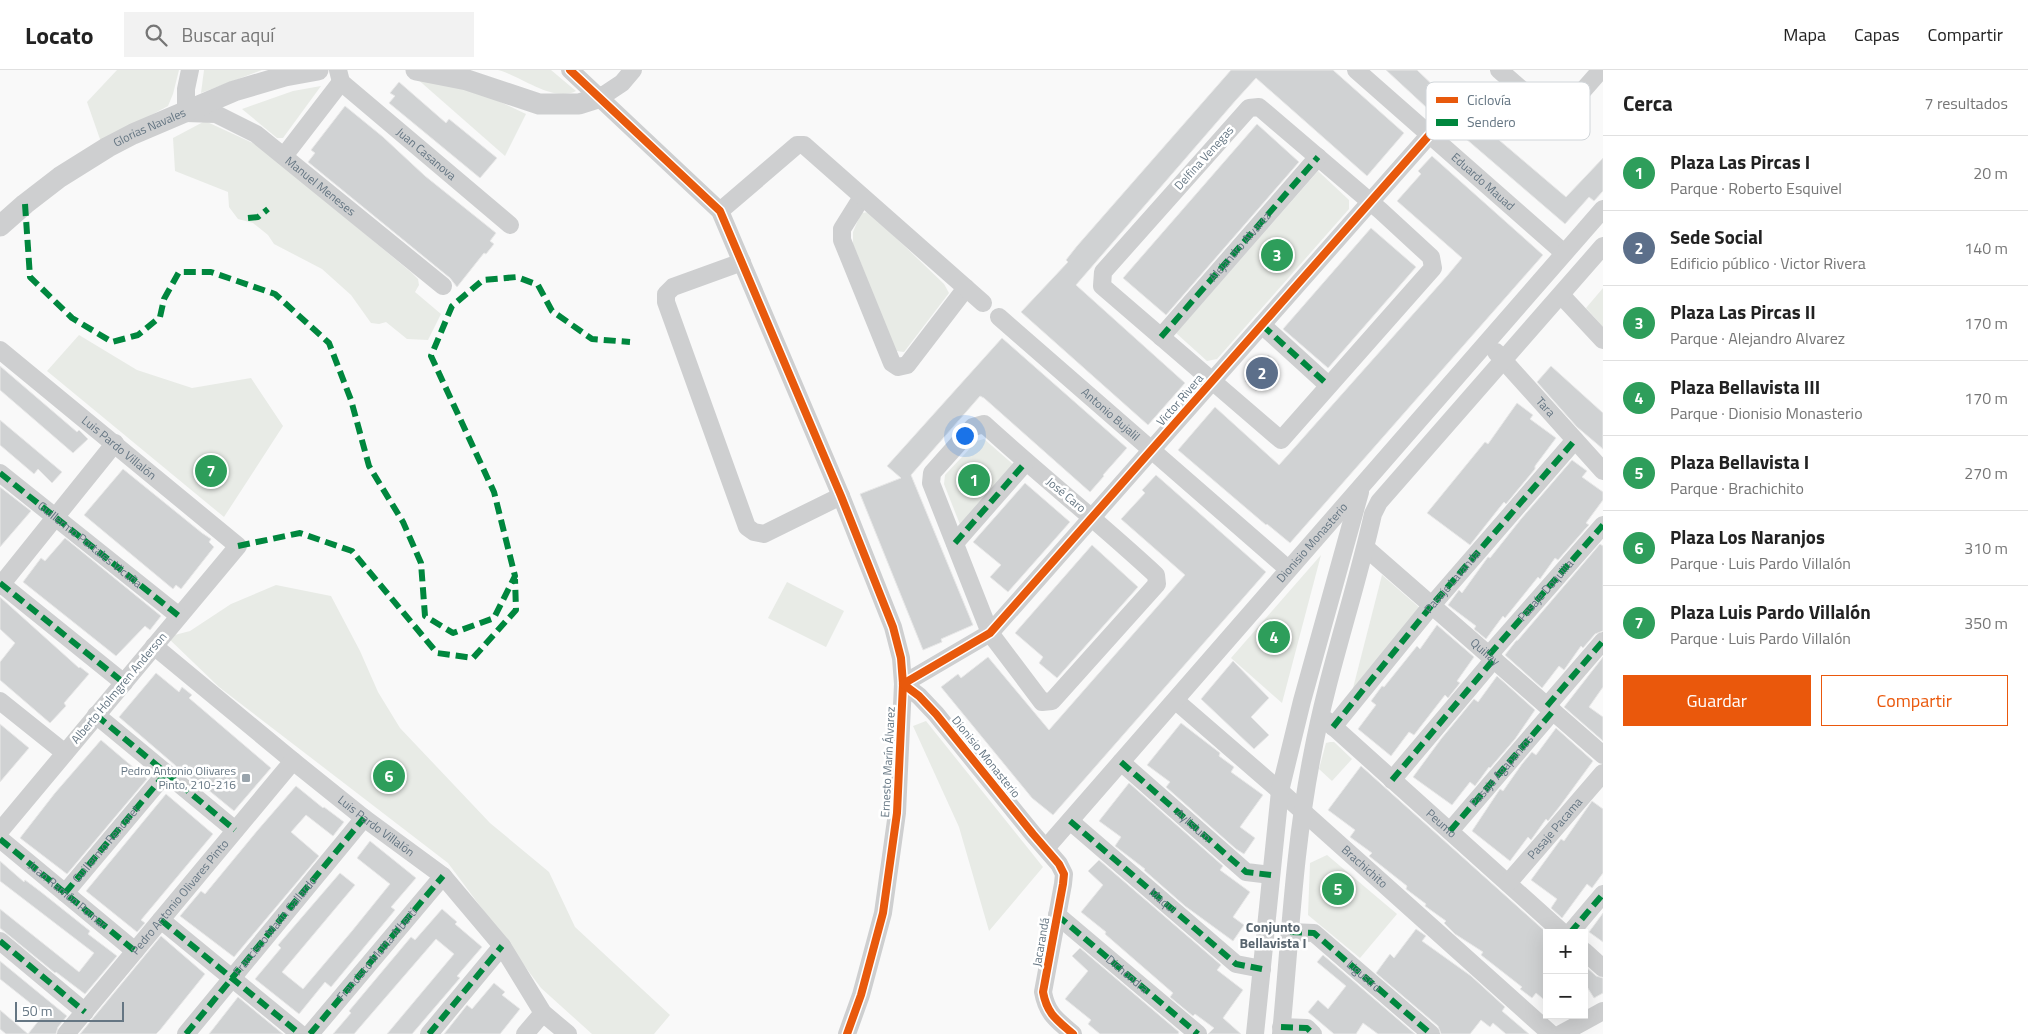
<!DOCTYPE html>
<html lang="es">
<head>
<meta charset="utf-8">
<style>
  :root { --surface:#fff; --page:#f2f2f2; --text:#222; --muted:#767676; --line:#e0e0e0; --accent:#ea580c }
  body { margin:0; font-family:"Titillium Web",sans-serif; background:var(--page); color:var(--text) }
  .controls { position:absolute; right:15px; bottom:15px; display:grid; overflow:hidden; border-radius:0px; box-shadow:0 5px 20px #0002 }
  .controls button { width:45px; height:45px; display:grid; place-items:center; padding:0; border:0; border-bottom:1px solid var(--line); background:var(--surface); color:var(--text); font:25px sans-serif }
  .scale { position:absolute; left:15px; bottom:12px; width:109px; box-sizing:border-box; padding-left:5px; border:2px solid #657683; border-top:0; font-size:14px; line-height:18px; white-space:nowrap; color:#657683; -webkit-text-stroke:4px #fff; paint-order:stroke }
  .you { position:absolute; left:964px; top:365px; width:18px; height:18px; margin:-12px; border:4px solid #fff; border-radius:50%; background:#1a73e8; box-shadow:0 0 0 8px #1a73e833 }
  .badge { display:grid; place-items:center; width:32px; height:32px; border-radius:50%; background:var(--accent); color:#fff; font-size:16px; font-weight:700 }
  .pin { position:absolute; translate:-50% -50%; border:2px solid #fff; box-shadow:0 1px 5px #0006 }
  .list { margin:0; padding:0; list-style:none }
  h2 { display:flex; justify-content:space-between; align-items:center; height:65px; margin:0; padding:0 20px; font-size:21px }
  h2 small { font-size:16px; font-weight:400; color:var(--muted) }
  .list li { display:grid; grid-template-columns:32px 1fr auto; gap:15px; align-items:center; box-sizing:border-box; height:75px; padding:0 20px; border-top:1px solid var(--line) }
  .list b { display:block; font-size:19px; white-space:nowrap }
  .list p { margin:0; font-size:16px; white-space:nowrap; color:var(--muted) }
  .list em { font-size:16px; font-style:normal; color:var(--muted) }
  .actions { display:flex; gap:10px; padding:15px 20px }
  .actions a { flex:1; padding:11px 0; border:1px solid var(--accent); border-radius:0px; text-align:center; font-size:18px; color:var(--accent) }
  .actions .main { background:var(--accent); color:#fff }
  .icon { flex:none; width:28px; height:28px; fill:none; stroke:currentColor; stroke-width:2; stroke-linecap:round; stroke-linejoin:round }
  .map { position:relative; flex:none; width:1603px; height:964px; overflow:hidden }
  header { display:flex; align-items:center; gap:30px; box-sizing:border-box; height:70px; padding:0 25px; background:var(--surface); border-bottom:1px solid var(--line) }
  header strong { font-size:24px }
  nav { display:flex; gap:28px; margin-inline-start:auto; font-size:18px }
  .search { width:350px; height:45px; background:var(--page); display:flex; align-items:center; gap:12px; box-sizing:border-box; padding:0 18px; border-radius:0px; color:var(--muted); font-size:19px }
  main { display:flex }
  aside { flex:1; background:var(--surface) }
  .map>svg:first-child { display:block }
  .green { fill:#e8ebe6 }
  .building { fill:#d0d2d3; stroke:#e8e8e8 }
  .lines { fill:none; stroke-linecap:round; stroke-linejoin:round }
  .minor { stroke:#cecfd0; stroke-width:18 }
  .tertiary { stroke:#cecfd0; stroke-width:21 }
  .quiet { stroke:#00873e; stroke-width:6; stroke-dasharray:12 6; stroke-linecap:butt }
  .cycleway-casing { stroke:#fff; stroke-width:11 }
  .cycleway { stroke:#e8590c; stroke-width:8 }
  .poi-dot { fill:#99a4ac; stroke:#fff; stroke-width:2 }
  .labels { text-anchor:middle; stroke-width:5; stroke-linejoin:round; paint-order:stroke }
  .street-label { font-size:12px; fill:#657683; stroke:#fff }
  .poi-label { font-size:12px; fill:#657683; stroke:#fff; text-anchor:end }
  .neighbourhood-label { font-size:14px; font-weight:bold; fill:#57646e; stroke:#fff }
  .key { fill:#fff; stroke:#d1d6da; stroke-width:1 }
  .key-label { font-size:14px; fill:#657683 }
</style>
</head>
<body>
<header>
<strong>Locato</strong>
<div class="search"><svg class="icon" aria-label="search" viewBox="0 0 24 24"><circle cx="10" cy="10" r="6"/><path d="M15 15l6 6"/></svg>Buscar aquí</div>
<nav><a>Mapa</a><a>Capas</a><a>Compartir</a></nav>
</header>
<main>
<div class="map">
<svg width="1603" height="964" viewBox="0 0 1603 964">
  <rect width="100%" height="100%" fill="#f9f9f9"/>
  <!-- green -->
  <g class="green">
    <polygon points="117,0 179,0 173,24 168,36 101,72 87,32"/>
    <polygon points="204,0 262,0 201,23"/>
    <path d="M 498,0 L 551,0 L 576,21 C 553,33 521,6 498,0 Z"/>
    <polygon points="415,7 477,21 526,44 505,86"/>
    <polygon points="321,16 283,68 277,68 242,39 293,21"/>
    <polygon points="205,51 259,76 268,83 412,203 418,209 419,215 415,222 441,244 428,270 407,269 386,252 379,254 371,253 351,225 322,199 274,174 268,165 253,153 238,149 229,137 228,122 175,101 173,68"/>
    <polygon points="1318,101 1349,130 1349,139 1217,289 1207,291 1176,263"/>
    <polygon points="869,142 944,214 949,223 904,282 896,281 853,174 853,162 861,143"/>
    <polygon points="1603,218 1603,257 1586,238"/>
    <polygon points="79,265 137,300 192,318 251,308 283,356 224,447 47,301"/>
    <polygon points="984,369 1015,396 961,457 944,414 945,405 977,371"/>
    <polygon points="1321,485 1282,633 1231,588"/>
    <polygon points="1382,505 1421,539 1351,626"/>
    <polygon points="787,512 844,541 826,577 768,548"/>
    <polygon points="276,515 331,526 360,581 378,622 400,658 490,753 549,802 575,857 670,945 654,964 592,964 541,918 448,793 219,617 167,567 190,561 231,534"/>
    <polygon points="926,651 1043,797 989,861 959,757 913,656"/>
    <polygon points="1330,672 1334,672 1352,689 1332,711 1319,699 1326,673"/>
    <polygon points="1327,785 1397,844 1360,888 1308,845 1310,793"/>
  </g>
  <!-- building -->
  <g class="building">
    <polygon points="1231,0 1333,0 1404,63 1367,106 1256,8 1236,30 1076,215 1185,313 1148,355 1021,242 1068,192 1066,190 1077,176"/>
    <polygon points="1386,0 1417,0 1441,23 1427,38"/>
    <polygon points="399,12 446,53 449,49 497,88 480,108 389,33 395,26 390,23"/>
    <polygon points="345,36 383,67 425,106 496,163 490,171 494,174 486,184 484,183 457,217 450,208 308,92 315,83 311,80"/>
    <polygon points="1472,47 1566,127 1603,88 1603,121 1594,131 1589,127 1565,154 1458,62"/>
    <polygon points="1257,54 1299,92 1166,245 1123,208"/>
    <polygon points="1432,86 1543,185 1290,473 1267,454 1266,455 1178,380 1215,337 1279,395 1447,206 1462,188 1397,131 1421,104 1418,101"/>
    <polygon points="1371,158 1416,197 1328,298 1283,259"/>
    <polygon points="1002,268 1127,378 1103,405 1104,406 1090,422 984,328 980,326 911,405 973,555 941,569 942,572 923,580 860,424 901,408 887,396"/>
    <polygon points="1268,285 1279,295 1256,321 1245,311"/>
    <polygon points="0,296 77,362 79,360 88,369 73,383 0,320"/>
    <polygon points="1551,296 1603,343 1603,379 1577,357 1537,312"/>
    <polygon points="1517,333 1533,345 1530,349 1556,368 1535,396 1535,399 1506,434 1504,432 1470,475 1427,443 1485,372 1488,374"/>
    <polygon points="0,350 62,402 52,413 38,399 34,404 0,375"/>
    <polygon points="1572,390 1587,401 1582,407 1603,422 1603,430 1586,453 1589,455 1586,458 1558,490 1555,488 1540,509 1538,507 1505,548 1503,546 1486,569 1474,559 1476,556 1448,535 1459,520 1462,523 1488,487 1490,488 1521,449"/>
    <polygon points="123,399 202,463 211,469 209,472 214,477 181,519 176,515 173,519 84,445"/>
    <polygon points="1156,405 1266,502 1053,745 1032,728 941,617 958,604 961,608 988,587 1049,660 1185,505 1121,449 1145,423 1142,420"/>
    <polygon points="1025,413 1070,452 1008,522 990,507 1001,495 973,472"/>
    <polygon points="0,417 31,441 0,477"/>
    <polygon points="65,468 161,546 150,560 145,556 116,586 23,512 41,488 45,491"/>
    <polygon points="1600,474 1603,476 1603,561 1595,564 1583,578 1581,576 1564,600 1559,596 1542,618 1505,585 1516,571 1518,570"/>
    <polygon points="1092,475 1138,517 1057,608 1039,593 1043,587 1015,563"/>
    <polygon points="0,527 79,598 80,597 89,604 64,633 66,636 50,653 0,610 0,592 15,573 0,559"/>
    <polygon points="1437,555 1474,587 1457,611 1460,613 1448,628 1445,625 1414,665 1409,662 1391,686 1358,659 1376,635 1371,631 1382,616 1384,617 1417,576 1420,579"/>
    <polygon points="1603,587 1603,617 1589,637 1603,647 1603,671 1564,637"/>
    <polygon points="1233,591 1269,628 1251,647 1269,665 1254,679 1201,629"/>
    <polygon points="156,603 179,622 182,617 192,625 189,628 271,698 234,741 206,718 204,720 119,647"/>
    <polygon points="1497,606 1535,640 1515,669 1490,698 1489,697 1475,716 1470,712 1452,735 1413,707 1441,669 1474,629 1478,632"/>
    <polygon points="1181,653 1220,683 1219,686 1234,697 1231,702 1263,725 1240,757 1255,768 1244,784 1236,779 1166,717 1170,712 1147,695"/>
    <polygon points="0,654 29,678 0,712"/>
    <polygon points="1556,658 1593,691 1560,736 1548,751 1546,749 1531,770 1528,767 1510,791 1472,761 1500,719 1503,721 1522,694 1532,682 1536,685"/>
    <polygon points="101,670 147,709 67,804 20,768 55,723"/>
    <polygon points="1361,696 1547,863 1547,932 1536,923 1532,928 1520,919 1522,917 1481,885 1483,882 1455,864 1444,853 1446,851 1425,836 1426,834 1406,819 1407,816 1369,786 1372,783 1350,767 1355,760 1328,740"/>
    <polygon points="1129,713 1223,796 1220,800 1250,822 1233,847 1244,855 1233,871 1185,836 1144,800 1145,799 1115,776 1121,767 1099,751"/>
    <polygon points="296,716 323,738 324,737 344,752 333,766 306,745 291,762 319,786 234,887 180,846 201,821 205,824 257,761"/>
    <polygon points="166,724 213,764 141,850 145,853 137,862 86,821"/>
    <polygon points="1592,731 1603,739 1603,803 1592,818 1587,814 1562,848 1551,838 1557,829 1531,810 1561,769 1564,771"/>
    <polygon points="370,771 416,808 391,837 395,840 331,917 325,912 299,944 255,909 281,878 278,875 340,803 355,815 282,902 303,919 352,861 390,814 357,788"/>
    <polygon points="1099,790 1221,895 1217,900 1243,920 1223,948 1241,964 1208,964 1214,958 1195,944 1193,946 1170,927 1173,923 1105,864 1106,862 1081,842 1103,815 1088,801"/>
    <polygon points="0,791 24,812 25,810 41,822 90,861 88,864 117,886 85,924 56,902 55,903 0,858 0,839 79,902 94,883 0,811"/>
    <polygon points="442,839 457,852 455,854 482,877 457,906 460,908 412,964 387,964 454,884 436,869 354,964 333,964 351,943 349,941 411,867 415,870"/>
    <polygon points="1603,843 1603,872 1589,862"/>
    <polygon points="1416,859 1426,866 1422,871 1471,906 1505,937 1502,941 1529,964 1506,964 1493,953 1490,957 1481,950 1470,964 1441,964 1438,956 1376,903 1390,884 1394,888"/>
    <polygon points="161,866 205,904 160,960 156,964 80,964"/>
    <polygon points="1080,878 1179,962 1178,964 1100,964 1088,954 1091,950 1065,929 1088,901 1072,886"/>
    <polygon points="1323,885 1415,964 1378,964 1363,953 1356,964 1334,964 1308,942 1318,930 1328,939 1346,916 1317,892"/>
    <polygon points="0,891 67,946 58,957 56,964 6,964 0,959 0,940 28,964 44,944 0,909"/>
    <polygon points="1584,895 1596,906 1603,908 1603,923 1594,928 1584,912"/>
    <polygon points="494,913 505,922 502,925 520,939 500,964 444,964 467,935 472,939"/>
    <polygon points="238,927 283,964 209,964"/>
  </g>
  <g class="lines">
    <!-- minor -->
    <g class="minor">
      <path id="s1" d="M 190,0 L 186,19 L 186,43 L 216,44 L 256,64 L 443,216"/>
      <path id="s2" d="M 338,0 L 341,12 L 510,155"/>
      <polyline points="570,0 720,141 841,426 893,557 901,588 903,614 897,743 883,843 861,925 847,964"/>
      <path id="s3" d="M 1356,0 L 1564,183"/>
      <polyline points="1499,0 1557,50 1601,0"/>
      <polyline points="601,27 622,13 633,0"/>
      <polygon points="1259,37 1381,141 1431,187 1433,198 1281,370 1102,216 1103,202 1249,38"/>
      <polyline points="284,86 341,12"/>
      <polyline points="862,127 842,159 842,170 892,293 898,297 907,295 966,218"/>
      <polyline points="720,141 797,75 804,75 983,233"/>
      <polyline points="742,192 673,217 666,224 666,232 747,457 754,462 764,464 841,426"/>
      <polyline points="1561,225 1603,270"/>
      <path id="s4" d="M 999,247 L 1288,499"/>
      <polyline points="1262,255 1328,315"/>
      <path id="s5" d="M 1161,267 L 1318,87"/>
      <path id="s6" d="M 0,280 L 238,476 L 0,761"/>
      <path id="s7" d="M 1496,282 L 1603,401"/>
      <path d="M 984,354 C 1041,406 1100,453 1156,505 L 1157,514 L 1052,631 L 1042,632 L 990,563 L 931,413 L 932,403 L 973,357 Z"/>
      <polyline points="0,403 179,546"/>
      <polyline points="955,473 1026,392"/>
      <path id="s8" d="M 1366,478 L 1603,685"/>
      <polyline points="0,513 124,613"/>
      <polyline points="0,516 115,373"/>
      <path id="s9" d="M 154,576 L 293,691 L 364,748 L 443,806 L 502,876 L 543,943 L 568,964"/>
      <polyline points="1489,585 1603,455"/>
      <polyline points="0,631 65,683"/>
      <path id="s10" d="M 1176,631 L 1280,721 L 1551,964"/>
      <polyline points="1547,636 1603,571"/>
      <polyline points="96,645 235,760"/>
      <path id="s11" d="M 1326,650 L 1563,863"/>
      <polyline points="1333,657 1432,535 1575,370"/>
      <polyline points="1121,692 1246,802 1271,805"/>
      <polyline points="1392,710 1494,589"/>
      <polyline points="1070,751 1236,894 1262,899"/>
      <polyline points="1450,761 1553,641"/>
      <path id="s12" d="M 0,769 L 135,881"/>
      <path id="s13" d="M 1046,778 L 1603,139"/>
      <path id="s14" d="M 1508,813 L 1603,703"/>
      <path id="s15" d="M 65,823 L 166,703"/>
      <path id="s16" d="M 1057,845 L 1198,964"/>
      <polyline points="161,850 300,964"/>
      <path id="s17" d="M 1290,862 L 1314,863 L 1431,964"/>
      <polyline points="1570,863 1603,824"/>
      <polyline points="0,871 85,942"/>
      <polyline points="1584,881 1603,898"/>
      <polyline points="1281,957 1307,958 1313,964"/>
      <path id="s18" d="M 66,964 L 293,691"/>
      <path id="s19" d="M 186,964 L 364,748"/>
      <polyline points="310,964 443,806"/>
      <polyline points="429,964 502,876"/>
      <polyline points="525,964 543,943"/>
      <path d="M 1073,964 C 1057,950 1047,944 1043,922 L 1063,814 L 1064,804 L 1059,794 L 1033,764 L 936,644 L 919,626 L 903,614 L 990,563 L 1454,37"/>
      <polyline points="1255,964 1280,721 1302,631 1360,422"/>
      <path d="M 1281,964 C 1290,871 1294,777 1312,686 C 1327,604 1355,525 1373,444 L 1379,432 L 1603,176"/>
      <polyline points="1561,964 1603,941"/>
    </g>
    <!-- tertiary -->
    <g class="tertiary">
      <polyline points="416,0 467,10 539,34 579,34 601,27"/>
      <path id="s20" d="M 0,156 L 25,134 L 60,107 L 108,77 L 133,64 L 234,21 L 285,6 L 318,0"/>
    </g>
    <!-- quiet -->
    <g class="quiet">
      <polyline points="25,134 30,207 72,248 112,272 138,265 160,247 164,229 179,202 211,202 275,224 329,273 351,330 369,396 403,452 421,493 425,546 453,563 494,548 515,506 494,422 431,286 452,236 483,210 517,207 538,215 552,241 592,269 630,272"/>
      <polyline points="248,148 258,147 268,139"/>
      <polyline points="1262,255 1328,315"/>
      <polyline points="1161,267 1318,87"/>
      <path id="s21" d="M 0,403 L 179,546"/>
      <polyline points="955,473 1026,392"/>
      <polyline points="238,476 300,463 352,481 437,583 473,588 516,540 515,509"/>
      <polyline points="0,513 124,613"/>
      <path id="s22" d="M 1489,585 L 1603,455"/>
      <polyline points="1547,636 1603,571"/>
      <polyline points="96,645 235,760"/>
      <path id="s23" d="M 1333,657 L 1432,535 L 1575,370"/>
      <path id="s24" d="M 1121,692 L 1246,802 L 1271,805"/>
      <polyline points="1392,710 1494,589"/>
      <path id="s25" d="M 1070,751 L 1236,894 L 1262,899"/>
      <path id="s26" d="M 1450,761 L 1553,641"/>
      <polyline points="0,769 135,881"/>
      <polyline points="65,823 166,703"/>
      <polyline points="1057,845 1198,964"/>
      <polyline points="161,850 300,964"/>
      <polyline points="1290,862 1314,863 1431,964"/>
      <polyline points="1570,863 1603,824"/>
      <polyline points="0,871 85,942"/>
      <polyline points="1281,957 1307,958 1313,964"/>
      <polyline points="186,964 364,748"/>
      <path id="s27" d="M 310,964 L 443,806"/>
      <polyline points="429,964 502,876"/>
    </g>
    <defs>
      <g id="cycleway">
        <polyline points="570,0 720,141 841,426 893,557 901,588 903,614 897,743 883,843 861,925 847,964"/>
        <path d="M 1073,964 C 1057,950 1047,944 1043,922 L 1063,814 L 1064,804 L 1059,794 L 1033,764 L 936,644 L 919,626 L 903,614 L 990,563 L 1454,37"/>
      </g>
    </defs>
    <!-- cycleway casing -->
    <use href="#cycleway" class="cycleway-casing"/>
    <!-- cycleway -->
    <use href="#cycleway" class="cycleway"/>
  </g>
  <!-- markers -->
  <rect class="poi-dot" x="241" y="703" width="10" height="10" rx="2.5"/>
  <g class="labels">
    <!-- street labels -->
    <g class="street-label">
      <text dy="4" stroke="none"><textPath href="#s20" startOffset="180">Glorias Navales</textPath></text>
      <text dy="4" stroke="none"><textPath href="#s2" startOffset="124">Juan Casanova</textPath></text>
      <text transform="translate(1204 88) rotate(-48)" y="4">Delfina Venegas</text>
      <text dy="4" stroke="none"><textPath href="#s3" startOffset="169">Eduardo Mauad</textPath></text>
      <text dy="4" stroke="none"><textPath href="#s1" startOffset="201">Manuel Meneses</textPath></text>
      <text dy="4" stroke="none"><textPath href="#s5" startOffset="120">Alejandro Alvarez</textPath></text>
      <text transform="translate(1180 330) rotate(-49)" y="4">Victor Rivera</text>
      <text dy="4" stroke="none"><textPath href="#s7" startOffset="74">Tara</textPath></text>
      <text dy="4" stroke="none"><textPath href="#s4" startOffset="148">Antonio Bujalil</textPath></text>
      <text dy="4" stroke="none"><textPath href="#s6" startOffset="154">Luis Pardo Villalón</textPath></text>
      <text transform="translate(1066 425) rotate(40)" y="4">José Caro</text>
      <text dy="4" stroke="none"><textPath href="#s13" startOffset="405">Dionisio Monasterio</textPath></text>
      <text dy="4" stroke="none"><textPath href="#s21" startOffset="115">Guillermo Portales Vicuña</textPath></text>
      <text dy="4" stroke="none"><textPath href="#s23" startOffset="188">Pasaje Lavanda</textPath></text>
      <text dy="4" stroke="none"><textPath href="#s22" startOffset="86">Pasaje Doquilla</textPath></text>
      <text dy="4" stroke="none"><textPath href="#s8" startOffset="158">Quillay</textPath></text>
      <text transform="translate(119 618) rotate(-50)" y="4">Alberto Holmgren Anderson</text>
      <text transform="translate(986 687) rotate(51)" y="4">Dionisio Monasterio</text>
      <text transform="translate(888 692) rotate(-87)" y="4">Ernesto Marín Álvarez</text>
      <text dy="4" stroke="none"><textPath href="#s26" startOffset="79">Pasaje Agapantos</textPath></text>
      <text dy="4" stroke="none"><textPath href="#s11" startOffset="155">Peumo</textPath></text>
      <text dy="4" stroke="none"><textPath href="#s24" startOffset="96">Aylisium</textPath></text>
      <text dy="4" stroke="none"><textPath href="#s9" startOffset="286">Luis Pardo Villalón</textPath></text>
      <text dy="4" stroke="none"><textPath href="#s14" startOffset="72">Pasaje Pacama</textPath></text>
      <text dy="4" stroke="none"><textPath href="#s15" startOffset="64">Guillermo Rencoret</textPath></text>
      <text dy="4" stroke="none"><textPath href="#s10" startOffset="251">Brachichito</textPath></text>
      <text dy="4" stroke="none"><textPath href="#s12" startOffset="88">Juan Ramón Pomar</textPath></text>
      <text dy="4" stroke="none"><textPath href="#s18" startOffset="178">Pedro Antonio Olivares Pinto</textPath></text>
      <text dy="4" stroke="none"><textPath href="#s25" startOffset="122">Maqui</textPath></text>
      <text dy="4" stroke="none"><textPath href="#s19" startOffset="140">Francisco Marín Gallardo</textPath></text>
      <text transform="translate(1041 872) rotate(-80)" y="4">Jacarandá</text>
      <text dy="4" stroke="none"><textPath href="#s27" startOffset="104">Francisco Motta Alberti</textPath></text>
      <text dy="4" stroke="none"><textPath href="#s16" startOffset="92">Dichondra</textPath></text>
      <text dy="4" stroke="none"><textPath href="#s17" startOffset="90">Ligustro</textPath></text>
    </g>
    <!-- poi labels -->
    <g class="poi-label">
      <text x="236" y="705">Pedro Antonio Olivares<tspan x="236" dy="14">Pinto, 210-216</tspan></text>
    </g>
    <!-- neighbourhood labels -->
    <g class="neighbourhood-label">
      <text x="1273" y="862">Conjunto<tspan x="1273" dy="16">Bellavista I</tspan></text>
    </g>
  </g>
  <!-- legend -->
  <rect x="1426" y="12" width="164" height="58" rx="8" class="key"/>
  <rect x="1436" y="27" width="22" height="6" fill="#e8590c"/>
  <rect x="1436" y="49" width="22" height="7" fill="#00873e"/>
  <g class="key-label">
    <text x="1467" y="35">Ciclovía</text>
    <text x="1467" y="57">Sendero</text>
  </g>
</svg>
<div class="controls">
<button>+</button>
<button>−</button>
</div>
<div class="scale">50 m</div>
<div class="you"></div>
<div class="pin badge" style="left:974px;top:410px;background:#2e9e5b">1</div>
<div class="pin badge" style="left:1262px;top:303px;background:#5c6f8a">2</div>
<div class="pin badge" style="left:1277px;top:185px;background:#2e9e5b">3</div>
<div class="pin badge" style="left:1274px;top:567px;background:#2e9e5b">4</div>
<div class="pin badge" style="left:1338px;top:819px;background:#2e9e5b">5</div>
<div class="pin badge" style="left:389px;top:706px;background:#2e9e5b">6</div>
<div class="pin badge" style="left:211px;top:401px;background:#2e9e5b">7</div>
</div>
<aside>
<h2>Cerca<small>7 resultados</small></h2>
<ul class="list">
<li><span class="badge" style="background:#2e9e5b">1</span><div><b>Plaza Las Pircas I</b><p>Parque · Roberto Esquivel</p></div><em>20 m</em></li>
<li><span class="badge" style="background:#5c6f8a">2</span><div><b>Sede Social</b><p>Edificio público · Victor Rivera</p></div><em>140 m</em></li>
<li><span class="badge" style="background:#2e9e5b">3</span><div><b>Plaza Las Pircas II</b><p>Parque · Alejandro Alvarez</p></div><em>170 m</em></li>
<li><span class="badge" style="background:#2e9e5b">4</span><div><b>Plaza Bellavista III</b><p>Parque · Dionisio Monasterio</p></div><em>170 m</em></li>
<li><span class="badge" style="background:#2e9e5b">5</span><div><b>Plaza Bellavista I</b><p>Parque · Brachichito</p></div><em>270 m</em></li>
<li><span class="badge" style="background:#2e9e5b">6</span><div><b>Plaza Los Naranjos</b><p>Parque · Luis Pardo Villalón</p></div><em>310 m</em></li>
<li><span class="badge" style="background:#2e9e5b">7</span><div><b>Plaza Luis Pardo Villalón</b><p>Parque · Luis Pardo Villalón</p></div><em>350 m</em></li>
</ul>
<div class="actions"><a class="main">Guardar</a><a>Compartir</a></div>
</aside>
</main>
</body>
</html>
